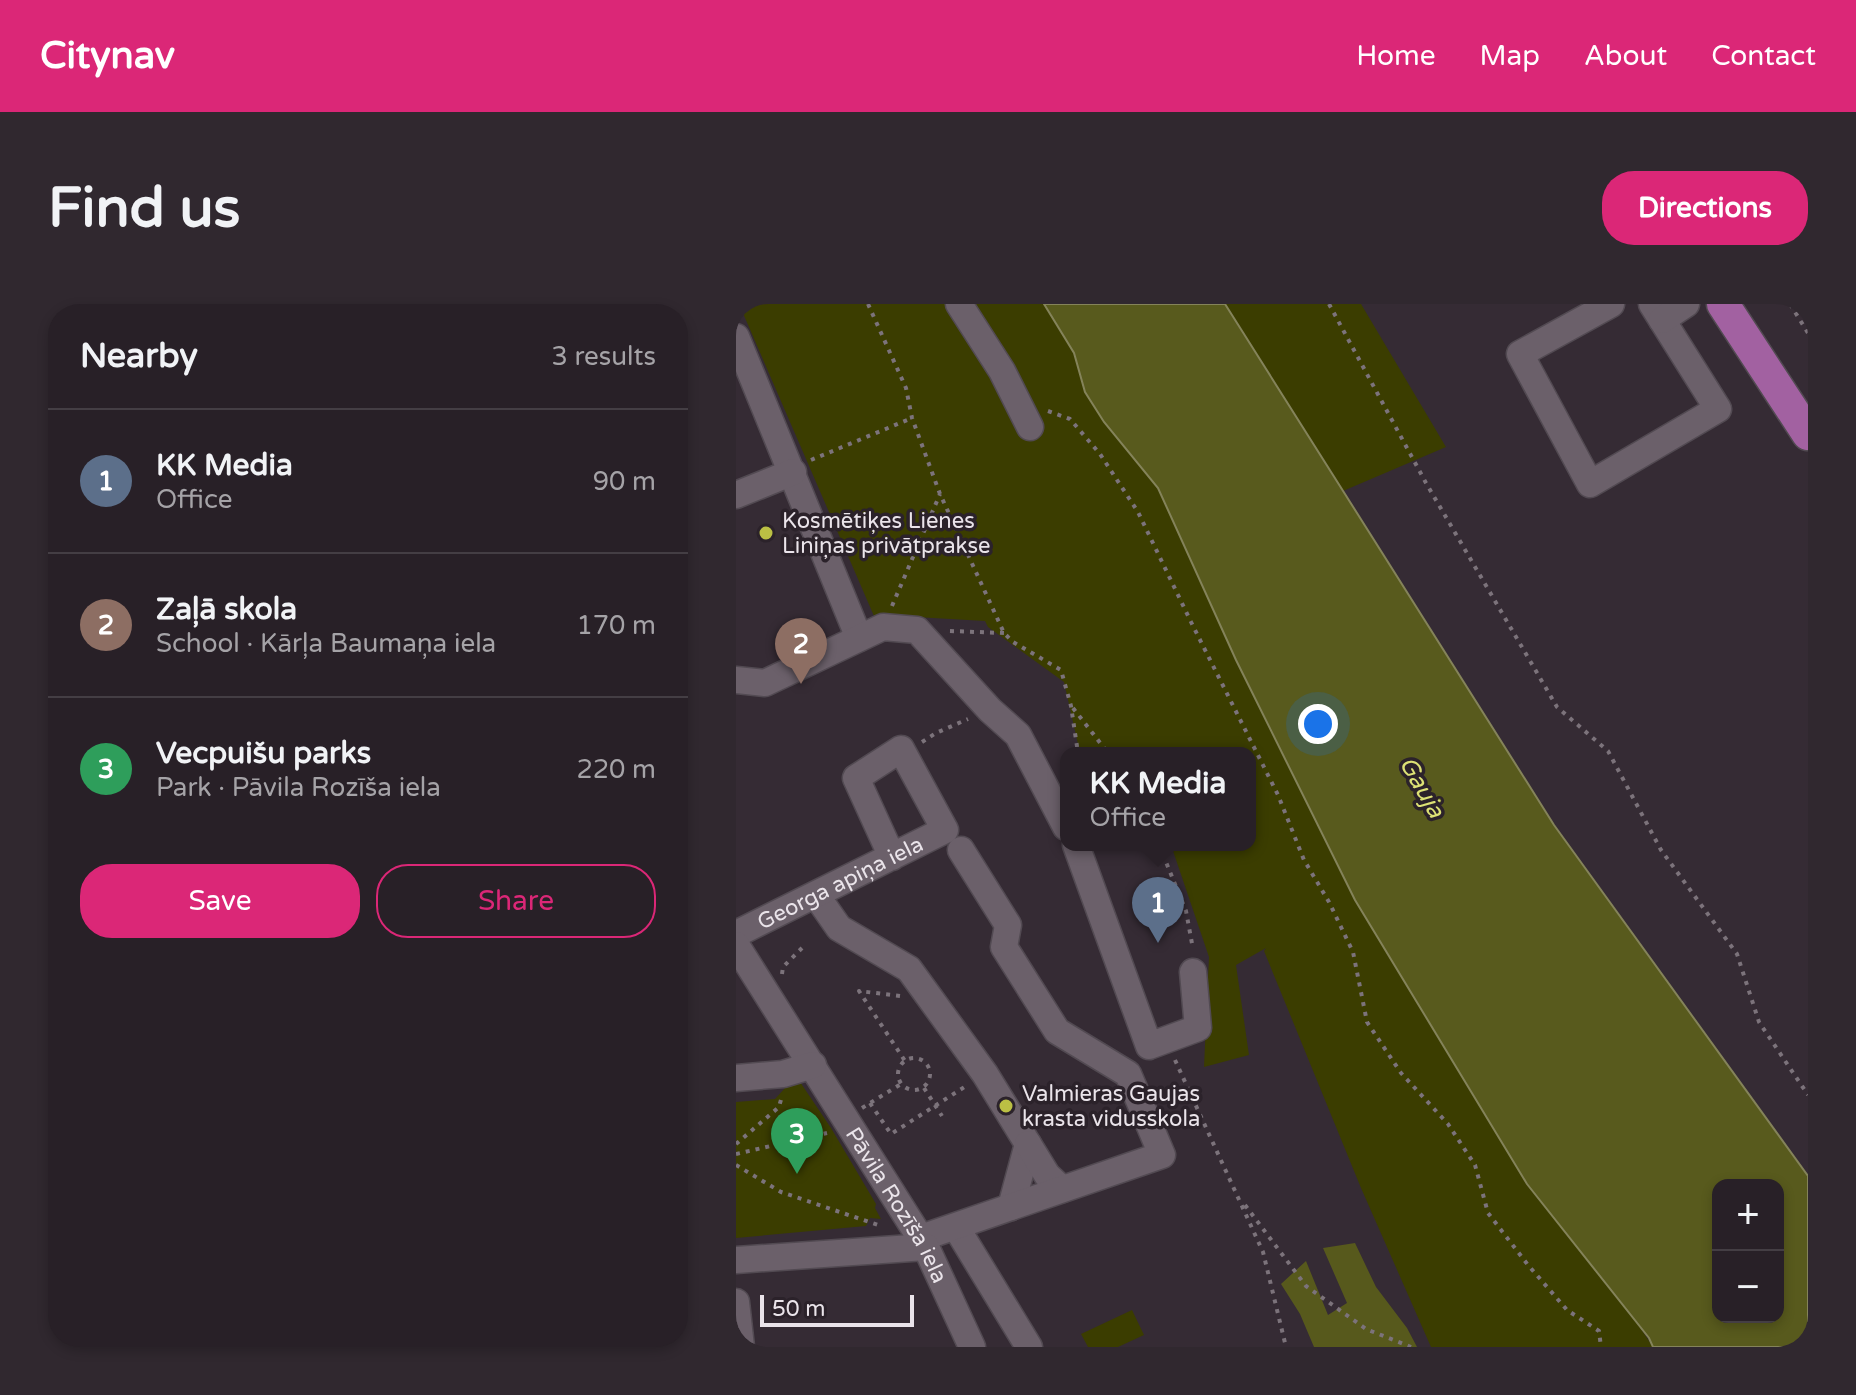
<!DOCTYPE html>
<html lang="en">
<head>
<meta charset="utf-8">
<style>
  :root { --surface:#282027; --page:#30282f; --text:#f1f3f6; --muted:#a5a3a7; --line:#443e44; --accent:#db2777 }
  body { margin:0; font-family:"Varela Round",sans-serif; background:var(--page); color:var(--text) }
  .controls { position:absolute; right:24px; bottom:24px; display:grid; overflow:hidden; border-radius:16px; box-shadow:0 4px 12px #0003 }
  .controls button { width:72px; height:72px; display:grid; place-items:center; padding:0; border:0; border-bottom:2px solid var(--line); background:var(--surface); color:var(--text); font:40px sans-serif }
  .scale { position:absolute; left:24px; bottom:20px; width:154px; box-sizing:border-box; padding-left:8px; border:4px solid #eae4ea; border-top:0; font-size:22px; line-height:28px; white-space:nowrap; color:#eae4ea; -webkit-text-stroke:6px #2b222a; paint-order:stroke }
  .you { position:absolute; left:582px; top:420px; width:28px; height:28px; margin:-20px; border:6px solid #fff; border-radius:50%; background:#1a73e8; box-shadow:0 0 0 12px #1a73e833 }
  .badge { display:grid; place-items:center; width:52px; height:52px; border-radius:50%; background:var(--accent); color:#fff; font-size:26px; font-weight:700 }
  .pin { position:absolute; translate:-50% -66px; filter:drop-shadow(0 2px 4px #0008) }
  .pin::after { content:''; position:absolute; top:42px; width:28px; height:24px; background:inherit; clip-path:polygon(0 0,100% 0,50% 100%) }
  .popup { position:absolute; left:324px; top:443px; width:196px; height:104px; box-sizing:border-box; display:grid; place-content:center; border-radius:16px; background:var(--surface); filter:drop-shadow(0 2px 6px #0005); font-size:26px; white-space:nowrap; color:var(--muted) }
  .popup b { font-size:30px; color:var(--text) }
  .popup::after { content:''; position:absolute; left:50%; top:100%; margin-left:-16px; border:16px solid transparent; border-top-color:var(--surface) }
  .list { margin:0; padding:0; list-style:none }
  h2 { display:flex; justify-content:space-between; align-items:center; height:104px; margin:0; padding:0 32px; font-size:34px }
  h2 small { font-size:26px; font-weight:400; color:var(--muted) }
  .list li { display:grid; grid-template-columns:52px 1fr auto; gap:24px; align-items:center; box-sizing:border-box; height:144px; padding:0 32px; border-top:2px solid var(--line) }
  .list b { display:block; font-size:30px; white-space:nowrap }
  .list p { margin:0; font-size:26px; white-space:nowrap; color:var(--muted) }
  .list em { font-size:26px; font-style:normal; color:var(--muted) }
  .actions { display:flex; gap:16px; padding:24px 32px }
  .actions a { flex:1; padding:18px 0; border:2px solid var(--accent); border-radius:32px; text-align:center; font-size:28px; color:var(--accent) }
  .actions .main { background:var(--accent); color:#fff }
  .map { position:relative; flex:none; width:1072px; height:1043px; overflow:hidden; border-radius:32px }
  header { display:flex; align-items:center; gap:48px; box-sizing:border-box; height:112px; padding:0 40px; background:var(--accent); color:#fff }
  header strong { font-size:38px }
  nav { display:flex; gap:44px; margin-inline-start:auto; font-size:28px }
  .intro { display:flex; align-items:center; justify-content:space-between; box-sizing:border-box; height:192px; padding:0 48px }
  h1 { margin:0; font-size:56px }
  .button { padding:20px 36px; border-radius:32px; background:var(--accent); color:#fff; font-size:28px; font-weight:700 }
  main { display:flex; gap:48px; padding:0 48px }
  aside { flex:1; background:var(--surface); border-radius:32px; box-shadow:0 4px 12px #0003 }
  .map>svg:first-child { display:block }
  .green { fill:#3b3d00 }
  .forest { fill:#57591c }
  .water { fill:#585a1d; stroke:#84835a; stroke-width:2; fill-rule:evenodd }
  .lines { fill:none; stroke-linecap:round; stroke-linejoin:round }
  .minor-casing { stroke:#524a52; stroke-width:29 }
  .major-casing { stroke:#524a52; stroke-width:35 }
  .path { stroke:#7c737b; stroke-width:4; stroke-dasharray:4 6; stroke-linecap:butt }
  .minor { stroke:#6b606a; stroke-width:26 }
  .major { stroke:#a261a1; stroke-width:32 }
  .poi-dot { fill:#bbc044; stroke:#2b222a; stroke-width:3 }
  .labels { text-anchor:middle; stroke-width:7; stroke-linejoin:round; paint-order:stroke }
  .poi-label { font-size:22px; fill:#eae4ea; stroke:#2b222a; text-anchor:start }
  .street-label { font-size:22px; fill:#eae4ea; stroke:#2b222a }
  .water-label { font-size:24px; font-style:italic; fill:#dde275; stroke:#2b222a }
</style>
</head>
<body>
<header>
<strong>Citynav</strong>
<nav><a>Home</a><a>Map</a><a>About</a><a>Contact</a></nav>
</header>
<div class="intro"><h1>Find us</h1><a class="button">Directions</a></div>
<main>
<aside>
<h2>Nearby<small>3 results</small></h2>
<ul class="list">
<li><span class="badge" style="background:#5c6f8a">1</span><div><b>KK Media</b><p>Office</p></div><em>90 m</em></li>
<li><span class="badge" style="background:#8d6e63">2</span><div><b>Zaļā skola</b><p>School · Kārļa Baumaņa iela</p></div><em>170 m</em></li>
<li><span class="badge" style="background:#2e9e5b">3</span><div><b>Vecpuišu parks</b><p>Park · Pāvila Rozīša iela</p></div><em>220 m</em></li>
</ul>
<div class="actions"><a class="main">Save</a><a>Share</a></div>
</aside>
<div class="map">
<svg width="1072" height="1043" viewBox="0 0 1072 1043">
  <rect width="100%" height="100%" fill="#352b34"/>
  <!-- green -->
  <g class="green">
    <polygon points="3,0 308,0 338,49 349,88 368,118 422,184 500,356 619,596 917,1043 695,1043 625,884 528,647 530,644 500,661 513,751 468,763 473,653 435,541 514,541 514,449 344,449 328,378 252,323 249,317 162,312 141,319"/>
    <polygon points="489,0 625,0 710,143 607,187"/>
    <polygon points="60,772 95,824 140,900 139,904 145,915 134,914 130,922 0,934 0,798 39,795"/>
    <polygon points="396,1006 408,1031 382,1043 352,1043 345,1030"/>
  </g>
  <!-- forest -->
  <polygon class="forest" points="619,939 640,983 671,1024 681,1043 578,1043 564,1010 545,980 570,957 592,1011 611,999 587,944"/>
  <!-- water -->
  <path class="water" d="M 308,0 L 489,0 L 818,521 L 1072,872 L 1072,1043 L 917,1043 L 913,1034 L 791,880 L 619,596 L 500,356 L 422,184 L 368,118 L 349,88 L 338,49 ZM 982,881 L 1042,881 L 1042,1013 L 982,1013 Z"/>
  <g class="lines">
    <defs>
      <g id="minor">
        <polyline points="223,0 266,67 294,123"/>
        <polyline points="875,0 784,50 854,180 982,105 916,0"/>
        <polyline points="926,16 950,0"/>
        <polyline points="0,33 123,334"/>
        <polyline points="0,191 57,168"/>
        <polyline points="0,376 29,379 147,323 181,326 254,406 282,431 330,523"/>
        <polyline points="340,541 413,742 462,724 457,668"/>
        <polyline points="80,591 103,624 173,665 249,770 292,840 275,903"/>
        <path id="s1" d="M 0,630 L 209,526 L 165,445 L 120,474 L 156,553"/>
        <path id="s2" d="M 0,641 L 190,943 L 236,1043"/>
        <polyline points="0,774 47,770 77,761"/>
        <polyline points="292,840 311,871 326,885"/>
        <polyline points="220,923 293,1043"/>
        <polyline points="185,934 426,851 392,770 321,727 268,643 272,621 225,546"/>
        <polyline points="0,956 190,943"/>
        <polyline points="0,998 5,1043"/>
      </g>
      <polyline id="major" points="987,0 1072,130"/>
    </defs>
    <!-- minor casing -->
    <use href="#minor" class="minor-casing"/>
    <!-- major casing -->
    <use href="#major" class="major-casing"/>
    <!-- path -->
    <g class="path">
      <polyline points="132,0 170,84 176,114 204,190 268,329 277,338 325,366 335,402 342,449"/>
      <polyline points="593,0 690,179 821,403 872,447 925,546 1001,650 1023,718 1072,791"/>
      <polyline points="1054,0 1072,29"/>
      <polyline points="312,107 334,115 364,150 402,208 455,318 542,491 568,556 593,598 617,648 631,718 665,769 712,820 739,861 752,909 792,961 831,1006 863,1027 865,1043"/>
      <polyline points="75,156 176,114"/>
      <polyline points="156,302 204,190"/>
      <polyline points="214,327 268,329"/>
      <polyline points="337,404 372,449"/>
      <polyline points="186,438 200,429 232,415"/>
      <polyline points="423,541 450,607 457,645"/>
      <polyline points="46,670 47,663 66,644"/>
      <polyline points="164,692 123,687 169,757"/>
      <circle cx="178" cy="770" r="16"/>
      <polyline points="439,756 527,948 550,1043"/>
      <polyline points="188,784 206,812"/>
      <polyline points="134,799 155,830 230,782"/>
      <polyline points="126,804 165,780"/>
      <polyline points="0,840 43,803 46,792"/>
      <polyline points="0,850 91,829"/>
      <polyline points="0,861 45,888 145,922"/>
      <polyline points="509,901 570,982 630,1025 675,1043"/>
    </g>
    <!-- minor -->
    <use href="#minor" class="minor"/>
    <!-- major -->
    <use href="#major" class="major"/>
  </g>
  <!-- markers -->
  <g class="poi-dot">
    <circle cx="30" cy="229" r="8"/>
    <circle cx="270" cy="802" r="8"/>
  </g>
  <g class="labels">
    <!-- poi labels -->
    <g class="poi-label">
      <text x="46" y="224">Kosmētiķes Lienes<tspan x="46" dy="25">Liniņas privātprakse</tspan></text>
      <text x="286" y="797">Valmieras Gaujas<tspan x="286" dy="25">krasta vidusskola</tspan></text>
    </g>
    <!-- street labels -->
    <g class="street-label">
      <text dy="8" stroke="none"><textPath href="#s1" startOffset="116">Georga apiņa iela</textPath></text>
      <text dy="8" stroke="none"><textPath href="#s2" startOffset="306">Pāvila Rozīša iela</textPath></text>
    </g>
    <!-- water labels -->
    <g class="water-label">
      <text transform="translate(686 483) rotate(60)" y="8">Gauja</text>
    </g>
  </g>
</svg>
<div class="controls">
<button>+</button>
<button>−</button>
</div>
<div class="scale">50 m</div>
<div class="you"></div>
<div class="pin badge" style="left:422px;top:639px;background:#5c6f8a">1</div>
<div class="popup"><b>KK Media</b>Office</div>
<div class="pin badge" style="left:65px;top:380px;background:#8d6e63">2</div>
<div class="pin badge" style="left:61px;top:870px;background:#2e9e5b">3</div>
</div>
</main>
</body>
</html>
